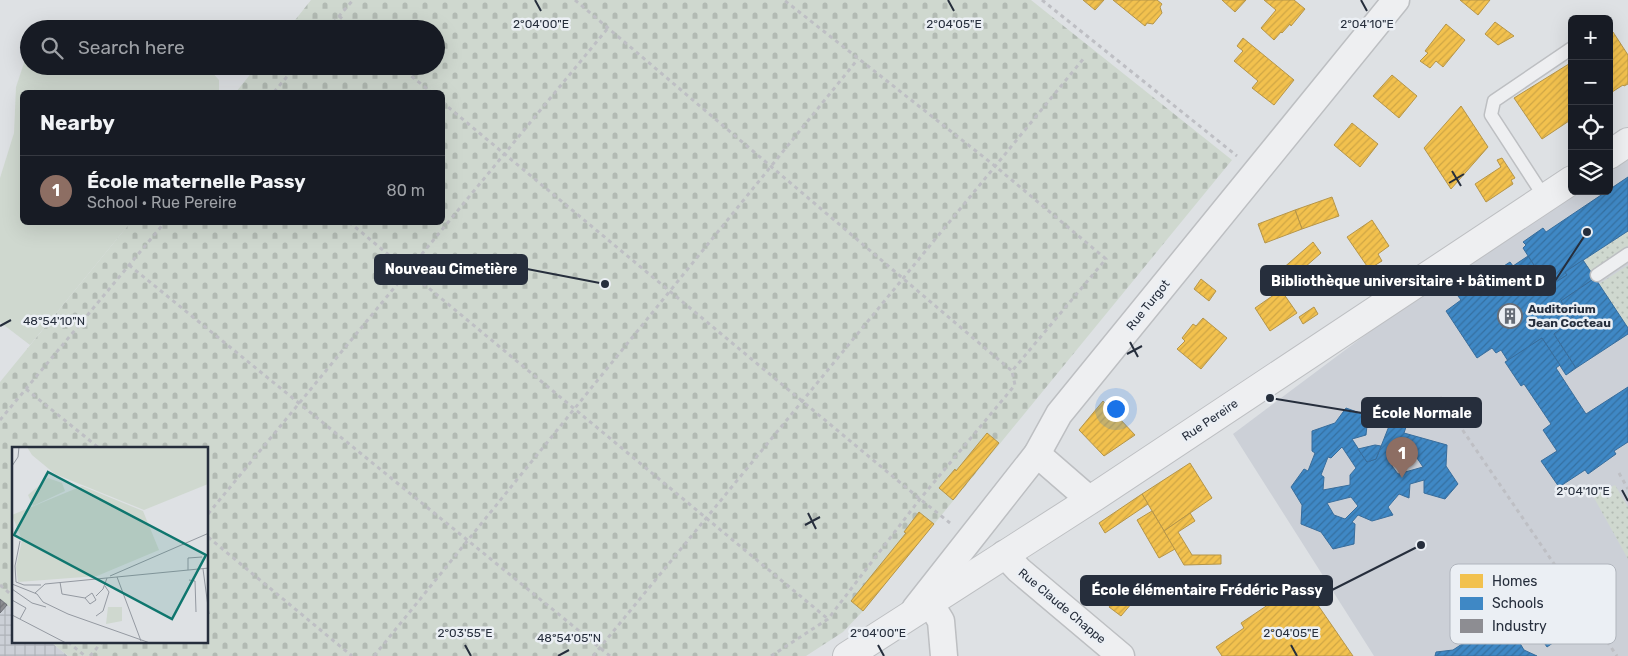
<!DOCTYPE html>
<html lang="en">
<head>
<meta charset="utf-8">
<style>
  :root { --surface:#171b24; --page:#242831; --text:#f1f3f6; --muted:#9ea1a6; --line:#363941; --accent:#8c9099 }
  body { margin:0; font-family:Rubik,sans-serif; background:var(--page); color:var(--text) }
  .controls { position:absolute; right:15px; top:15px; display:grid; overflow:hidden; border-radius:8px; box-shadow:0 5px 20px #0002 }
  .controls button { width:45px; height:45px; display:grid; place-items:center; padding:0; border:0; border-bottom:1px solid var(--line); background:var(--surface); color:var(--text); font:25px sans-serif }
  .you { position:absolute; left:1115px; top:408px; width:18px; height:18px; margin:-12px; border:4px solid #fff; border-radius:50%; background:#1a73e8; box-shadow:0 0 0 8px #1a73e833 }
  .badge { display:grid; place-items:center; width:32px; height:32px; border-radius:50%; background:var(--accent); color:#fff; font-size:16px; font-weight:700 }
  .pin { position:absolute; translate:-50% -41px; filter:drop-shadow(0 1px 2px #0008) }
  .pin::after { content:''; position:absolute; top:26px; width:18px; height:15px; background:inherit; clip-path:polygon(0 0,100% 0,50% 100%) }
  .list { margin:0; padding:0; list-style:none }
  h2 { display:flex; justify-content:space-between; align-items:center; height:65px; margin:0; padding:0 20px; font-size:21px }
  h2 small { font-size:16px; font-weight:400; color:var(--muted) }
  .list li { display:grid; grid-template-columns:32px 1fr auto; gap:15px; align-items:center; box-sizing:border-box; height:70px; padding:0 20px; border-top:1px solid var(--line) }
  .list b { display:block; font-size:19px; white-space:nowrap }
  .list p { margin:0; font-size:16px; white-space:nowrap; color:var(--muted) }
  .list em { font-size:16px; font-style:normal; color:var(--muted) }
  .icon { flex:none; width:28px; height:28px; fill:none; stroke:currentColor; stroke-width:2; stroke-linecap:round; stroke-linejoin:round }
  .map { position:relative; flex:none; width:1628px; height:656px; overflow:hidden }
  .search { position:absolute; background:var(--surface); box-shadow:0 5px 20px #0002; left:20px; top:20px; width:425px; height:55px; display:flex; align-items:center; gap:12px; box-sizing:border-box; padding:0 18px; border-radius:28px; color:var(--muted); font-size:19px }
  .panel { position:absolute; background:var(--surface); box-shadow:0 5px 20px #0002; left:20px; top:90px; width:425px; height:135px; border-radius:8px }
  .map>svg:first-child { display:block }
  .built { fill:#ccd0d7 }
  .industrial { fill:url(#industrial-grid) }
  .grass { fill:url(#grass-dots) }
  .cemetery { fill:url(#cemetery-stones) }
  .garden { fill:#cfd8cf }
  .homes { fill:url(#homes-hatch); stroke:#b59549 }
  .schools { fill:url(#schools-hatch); stroke:#386d9c; fill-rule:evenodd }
  .industry { fill:url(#industry-hatch); stroke:#6e7078 }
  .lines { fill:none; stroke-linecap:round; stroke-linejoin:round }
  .service-casing { stroke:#bdbfc2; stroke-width:15 }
  .minor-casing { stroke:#bdbfc2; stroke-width:29 }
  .tertiary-casing { stroke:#bdbfc2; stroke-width:30 }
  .path { stroke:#bebfc4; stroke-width:3; stroke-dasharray:4 4; stroke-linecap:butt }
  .service { stroke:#eeeff1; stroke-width:12 }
  .minor { stroke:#eeeff1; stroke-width:26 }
  .tertiary { stroke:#eeeff1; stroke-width:28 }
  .ticks { fill:none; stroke:#262e3c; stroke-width:2 }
  .labels { text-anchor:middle; stroke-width:5; stroke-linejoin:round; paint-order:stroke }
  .street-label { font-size:12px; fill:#262e3c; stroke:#ebeff4 }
  .poi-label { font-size:12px; font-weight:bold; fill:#262e3c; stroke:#ebeff4; text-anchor:start }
  .inset-road { fill:none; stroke:#9499a1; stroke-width:1 }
  .view { fill:#0f766e; fill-opacity:0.15; stroke:#0f766e; stroke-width:2.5 }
  .inset-edge { fill:none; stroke:#262e3c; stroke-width:2.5 }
  .key { fill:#ebeff4; stroke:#b0b5bd; stroke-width:1 }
  .key-label { font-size:14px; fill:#262e3c }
  .ticks-label { font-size:12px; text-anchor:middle; fill:#262e3c; stroke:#ebeff4; stroke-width:5; stroke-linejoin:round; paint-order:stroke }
  .leader { fill:none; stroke:#262e3c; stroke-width:2 }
  .callout-dot { fill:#262e3c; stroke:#ebeff4; stroke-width:2 }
  .callout { fill:#262e3c; stroke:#262e3c; stroke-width:2 }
  .callout-label { font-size:14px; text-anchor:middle; font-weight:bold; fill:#fff }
</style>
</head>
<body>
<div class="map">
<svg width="1628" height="656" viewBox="0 0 1628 656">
  <defs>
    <pattern id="industrial-grid" width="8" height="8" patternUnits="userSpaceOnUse" patternTransform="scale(1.25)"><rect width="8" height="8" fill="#ccd0d7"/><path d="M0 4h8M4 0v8" fill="none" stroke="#afb3b9"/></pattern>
    <pattern id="grass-dots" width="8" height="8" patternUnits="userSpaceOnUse" patternTransform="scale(1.25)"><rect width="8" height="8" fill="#cfd8cf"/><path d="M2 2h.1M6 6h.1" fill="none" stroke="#b2bab3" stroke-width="1.8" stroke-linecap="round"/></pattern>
    <pattern id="cemetery-stones" width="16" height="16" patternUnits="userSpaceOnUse" patternTransform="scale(1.25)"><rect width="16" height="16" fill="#cfd8cf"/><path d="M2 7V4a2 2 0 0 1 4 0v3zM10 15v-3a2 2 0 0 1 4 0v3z" fill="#b2bab3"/></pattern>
    <pattern id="homes-hatch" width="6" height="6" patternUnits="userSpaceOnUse" patternTransform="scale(1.25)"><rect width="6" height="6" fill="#f2c14e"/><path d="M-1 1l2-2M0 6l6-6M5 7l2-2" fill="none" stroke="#cfa645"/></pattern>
    <pattern id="schools-hatch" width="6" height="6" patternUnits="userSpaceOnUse" patternTransform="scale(1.25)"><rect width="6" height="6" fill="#3f88c5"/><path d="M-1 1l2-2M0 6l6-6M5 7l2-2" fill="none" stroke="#3570a1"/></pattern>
    <pattern id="industry-hatch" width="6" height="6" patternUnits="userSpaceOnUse" patternTransform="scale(1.25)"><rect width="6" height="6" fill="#8d8d92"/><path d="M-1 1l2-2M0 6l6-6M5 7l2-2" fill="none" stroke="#737478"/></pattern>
  </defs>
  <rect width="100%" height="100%" fill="#dee1e4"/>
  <!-- built -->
  <polygon class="built" points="1628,160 1628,656 1374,656 1233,434 1388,318 1581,191 1609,191 1609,173"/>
  <!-- industrial -->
  <polygon class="industrial" points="0,599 14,610 14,642 51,642 68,656 0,656"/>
  <!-- grass -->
  <g class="grass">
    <polygon points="1628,231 1628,246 1590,271 1583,260"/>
    <polygon points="1628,265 1628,328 1599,284"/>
    <polygon points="1615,485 1628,507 1628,559 1593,496"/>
  </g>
  <!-- cemetery -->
  <polygon class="cemetery" points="311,0 1031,0 1232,160 863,611 843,632 806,656 68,656 51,642 208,642 208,448 14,448 14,610 0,599 0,382 130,223 442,222 442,92 236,92 257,66 436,66 436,29 288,29"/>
  <!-- garden -->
  <polygon class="garden" points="29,56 29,66 206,66 219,80 219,92 22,92 22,222 130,223 30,345 0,322 0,178 14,133 16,87 26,57"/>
  <!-- homes -->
  <g class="homes">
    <polygon points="1083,0 1104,0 1095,10"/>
    <polygon points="1113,0 1157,0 1162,4 1160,7 1162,13 1153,24 1147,23 1145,26"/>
    <polygon points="1222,0 1246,0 1235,12"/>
    <polygon points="1264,0 1294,0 1305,9 1291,26 1290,24 1282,33 1281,32 1274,40 1261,28 1276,10"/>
    <polygon points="1460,0 1490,0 1478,15"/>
    <polygon points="1495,22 1514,36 1498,45 1485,34"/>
    <polygon points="1446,24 1465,40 1443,67 1436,61 1430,68 1420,61 1428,53 1425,51"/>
    <polygon points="1613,32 1628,55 1628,84 1624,86 1623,85 1609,94 1609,35"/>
    <polygon points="1243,38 1294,80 1274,105 1252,88 1258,81 1234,61 1243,51 1237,46"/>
    <polygon points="1572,62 1572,119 1542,139 1514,98"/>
    <polygon points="1392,75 1417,96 1399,118 1373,96"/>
    <polygon points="1461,106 1488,147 1451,189 1424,148"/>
    <polygon points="1352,123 1378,144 1360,167 1334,145"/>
    <polygon points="1502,158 1515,178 1511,180 1513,184 1486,202 1475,184 1501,167 1497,160"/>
    <polygon points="1332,197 1339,216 1302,229 1295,210"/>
    <polygon points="1295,210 1302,229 1265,243 1258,224"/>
    <polygon points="1372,220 1389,246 1378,254 1382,261 1369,269 1347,237"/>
    <polygon points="1313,242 1321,253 1280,289 1273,277"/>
    <polygon points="1201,279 1216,291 1209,301 1194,289"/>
    <polygon points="1281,290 1297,313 1270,331 1255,308"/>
    <polygon points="1314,307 1318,314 1303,324 1299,317"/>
    <polygon points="1203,318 1227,338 1201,369 1177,349 1185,341 1182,338 1193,324 1196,326"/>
    <polygon points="1103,401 1135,435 1104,456 1079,430"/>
    <polygon points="987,433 999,443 953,500 939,488 955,469 956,471"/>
    <polygon points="1190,463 1212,498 1164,531 1142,494"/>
    <polygon points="1142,494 1148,504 1105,533 1099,523"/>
    <polygon points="1152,511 1175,549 1159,558 1137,520"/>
    <polygon points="919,512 934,524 863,611 851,601 906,533 904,532"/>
    <polygon points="1190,513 1195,521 1178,532 1192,555 1221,555 1221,564 1184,565 1164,531"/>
    <polygon points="1302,582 1353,656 1222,656 1216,647 1244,628 1241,623"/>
    <polygon points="1125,587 1137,597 1121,616 1109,607"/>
  </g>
  <!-- schools -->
  <g class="schools">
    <polygon points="1628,177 1628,231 1565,272 1567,275 1548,287 1523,248 1526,245 1523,242 1543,228 1546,232"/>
    <polygon points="1528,256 1548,287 1567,275 1565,272 1583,260 1595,278 1561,301 1574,320 1554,334 1576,368 1566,375 1542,338 1508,361 1501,350 1496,353 1492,348 1477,358 1446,311 1461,300 1458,296 1510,262 1513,266"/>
    <polygon points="1595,278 1628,328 1628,334 1576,368 1554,334 1574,320 1561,301"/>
    <polygon points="1542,338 1560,365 1556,368 1586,414 1628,387 1628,442 1614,451 1616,454 1588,474 1585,470 1559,487 1541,461 1557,451 1543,430 1551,424 1524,384 1521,386 1505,362"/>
    <path d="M 1346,408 L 1368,416 L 1366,435 L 1352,439 L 1367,462 L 1376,459 L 1393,416 L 1408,421 L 1404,433 L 1447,445 L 1446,466 L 1458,484 L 1445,499 L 1424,493 L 1424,480 L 1410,484 L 1409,498 L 1399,494 L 1388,507 L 1393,515 L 1372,521 L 1358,515 L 1352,522 L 1355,524 L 1354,544 L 1333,549 L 1321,532 L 1301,524 L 1302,505 L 1291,487 L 1304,469 L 1308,471 L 1315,453 L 1312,451 L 1312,431 L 1335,423 ZM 1399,446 L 1416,453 L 1415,455 L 1423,467 L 1398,474 L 1392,466 ZM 1342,447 L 1356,468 L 1350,475 L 1350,485 L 1323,490 L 1324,477 L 1321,475 L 1328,457 L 1331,458 ZM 1351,497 L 1358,506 L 1345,519 L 1334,515 L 1327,503 Z"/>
    <polygon points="1375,445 1381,446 1376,459 1367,462 1358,449"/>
    <polygon points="1565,617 1573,629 1547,647 1538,634"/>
    <polygon points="1477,631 1495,638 1515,635 1524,650 1537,656 1435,656 1436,652 1453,650 1465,642"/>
  </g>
  <!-- industry -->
  <polygon class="industry" points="0,599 7,605 0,613"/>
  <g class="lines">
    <defs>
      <g id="service">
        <polyline points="1545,198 1491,115 1494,101 1572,48"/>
        <polyline points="1597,275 1628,254"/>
      </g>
      <g id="minor">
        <polyline points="1037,454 1090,500"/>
        <polyline points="1004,554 1019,570 1121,656"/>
        <polyline points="930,603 941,621 944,656"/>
        <polyline points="915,609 1037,454 1059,414 1396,0"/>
      </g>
      <g id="tertiary">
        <polyline points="1609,155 1628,142"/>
        <polyline points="847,656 1090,500 1572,180"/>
      </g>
    </defs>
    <!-- service casing -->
    <use href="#service" class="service-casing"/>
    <!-- minor casing -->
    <use href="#minor" class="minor-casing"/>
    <!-- tertiary casing -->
    <use href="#tertiary" class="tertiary-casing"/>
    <!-- path -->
    <g class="path">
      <polyline points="575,0 1012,371"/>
      <polyline points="1042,0 1237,156"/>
      <polyline points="339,16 354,29"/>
      <polyline points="328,29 353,0"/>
      <polyline points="399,66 431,92"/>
      <polyline points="274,92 296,66"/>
      <polyline points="442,102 920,499 950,523"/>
      <polyline points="349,222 828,619"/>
      <polyline points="129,265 610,656"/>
      <polyline points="26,389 99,448"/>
      <polyline points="1440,397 1617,656"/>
      <polyline points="0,420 165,222"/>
      <polyline points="1619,473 1628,489"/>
      <polyline points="208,514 608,28"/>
      <polyline points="208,537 352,656"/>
      <polyline points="0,585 14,597"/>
      <polyline points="68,642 85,656"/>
      <polyline points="90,656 102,642"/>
      <polyline points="374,656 858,59"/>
      <polyline points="593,656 1084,58"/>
      <polyline points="771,656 828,619 920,499 1015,385 1012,371 1106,259 995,166 784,0"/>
    </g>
    <!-- service -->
    <use href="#service" class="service"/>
    <!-- minor -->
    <use href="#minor" class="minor"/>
    <!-- tertiary -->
    <use href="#tertiary" class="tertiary"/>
  </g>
  <!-- ticks -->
  <path class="ticks" d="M 535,0 L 541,11M 948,0 L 954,11M 1361,0 L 1367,11M 1452,171 L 1461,186M 1449,183 L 1464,174M 0,326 L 11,320M 1130,342 L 1138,357M 1127,354 L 1142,346M 1622,490 L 1628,501M 808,513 L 816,529M 805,525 L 820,517M 465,645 L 471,656M 878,645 L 884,656M 1291,645 L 1297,656M 558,656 L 569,650"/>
  <!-- icons -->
  <defs>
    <symbol id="building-ring" viewBox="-11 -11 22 22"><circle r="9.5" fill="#ebeff4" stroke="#666d77" stroke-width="1.5"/><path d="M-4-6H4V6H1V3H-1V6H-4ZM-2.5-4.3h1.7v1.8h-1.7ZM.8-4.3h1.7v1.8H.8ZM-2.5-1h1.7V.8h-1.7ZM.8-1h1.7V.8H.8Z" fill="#666d77"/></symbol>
  </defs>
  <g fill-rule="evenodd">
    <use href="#building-ring" x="1496" y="302" width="28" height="28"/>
  </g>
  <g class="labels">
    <!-- street labels -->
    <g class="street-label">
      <text transform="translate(1148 305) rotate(-51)" y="4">Rue Turgot</text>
      <text transform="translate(1210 420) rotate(-34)" y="4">Rue Pereire</text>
      <text transform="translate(1062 606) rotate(40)" y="4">Rue Claude Chappe</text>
    </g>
    <!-- poi labels -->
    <g class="poi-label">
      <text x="1528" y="313">Auditorium<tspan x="1528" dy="14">Jean Cocteau</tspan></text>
    </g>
  </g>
  <!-- overview -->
  <g transform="translate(12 447)">
    <rect width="196" height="196" fill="#dee1e4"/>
    <path d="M 15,0 L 196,0 L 196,37 L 132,63 L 43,27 L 20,8 Z" fill="#cfd8cf"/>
    <path d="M 70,39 L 131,64 L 147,103 L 85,129 L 6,135 L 4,120 L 10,93 L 0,68 Z" fill="#cfd8cf"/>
    <path d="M 36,31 L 50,36 L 53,44 L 21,59 L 16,48 ZM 96,160 L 110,160 L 110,174 L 94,177 Z" fill="#cfd8cf"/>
    <path class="inset-road" d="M 0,19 L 6,10 L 7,0M 8,94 L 3,119 L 4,135 L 12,138 L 29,138M 191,122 L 197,167M 176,123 L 176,111 L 190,110M 98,129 L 197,86M 105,130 L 129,194M 177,133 L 183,134 L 184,165M 48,135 L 50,147 L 73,151 L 78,157 L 84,153 L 80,146 L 73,151M 0,137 L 25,147 L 31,155 L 56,167 L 138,196M 0,142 L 20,156 L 34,160M 23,146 L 33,137 L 197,121M 84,149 L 91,142 L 95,131M 0,153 L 14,161 L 8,172M 0,168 L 54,196M 84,169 L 91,164 L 97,145 L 93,139"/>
    <path class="view" d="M 36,25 L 194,108 L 160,172 L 2,88 Z"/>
    <rect width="196" height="196" class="inset-edge"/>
  </g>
  <!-- legend -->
  <rect x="1450" y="564" width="166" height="80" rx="8" class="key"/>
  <rect x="1460" y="574" width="23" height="14" fill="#f2c14e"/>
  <rect x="1460" y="597" width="23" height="13" fill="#3f88c5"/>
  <rect x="1460" y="619" width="23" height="14" fill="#8d8d92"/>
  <g class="key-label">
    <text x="1492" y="586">Homes</text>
    <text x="1492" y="608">Schools</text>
    <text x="1492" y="631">Industry</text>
  </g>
  <g class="ticks-label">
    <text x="541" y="28">2°04'00"E</text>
    <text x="954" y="28">2°04'05"E</text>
    <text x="1367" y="28">2°04'10"E</text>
    <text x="54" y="325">48°54'10"N</text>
    <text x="1583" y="495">2°04'10"E</text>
    <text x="465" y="637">2°03'55"E</text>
    <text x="878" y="637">2°04'00"E</text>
    <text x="1291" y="637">2°04'05"E</text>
    <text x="569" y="642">48°54'05"N</text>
  </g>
  <!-- callouts -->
  <path class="leader" d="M605 284L527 269M1587 232L1555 281M1270 398L1362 413M1421 545L1332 590"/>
  <g class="callout-dot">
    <circle cx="605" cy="284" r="5"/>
    <circle cx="1587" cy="232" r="5"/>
    <circle cx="1270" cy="398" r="5"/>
    <circle cx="1421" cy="545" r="5"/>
  </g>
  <g class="callout">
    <rect x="375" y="255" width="152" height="29" rx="5"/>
    <rect x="1261" y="266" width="294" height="29" rx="5"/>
    <rect x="1362" y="398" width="119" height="29" rx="5"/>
    <rect x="1081" y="576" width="251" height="29" rx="5"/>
  </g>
  <g class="callout-label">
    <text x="451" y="274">Nouveau Cimetière</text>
    <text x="1408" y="286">Bibliothèque universitaire + bâtiment D</text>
    <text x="1422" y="418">École Normale</text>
    <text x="1207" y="595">École élémentaire Frédéric Passy</text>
  </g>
</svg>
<div class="controls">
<button>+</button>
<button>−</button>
<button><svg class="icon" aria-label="locate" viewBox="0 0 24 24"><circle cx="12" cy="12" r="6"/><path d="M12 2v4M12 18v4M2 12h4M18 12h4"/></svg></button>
<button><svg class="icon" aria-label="layers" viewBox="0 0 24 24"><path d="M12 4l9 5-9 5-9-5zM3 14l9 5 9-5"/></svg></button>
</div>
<div class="you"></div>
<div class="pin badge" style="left:1402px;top:478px;background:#8d6e63">1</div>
<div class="search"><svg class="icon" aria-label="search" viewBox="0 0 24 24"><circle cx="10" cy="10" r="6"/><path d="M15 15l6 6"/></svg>Search here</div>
<section class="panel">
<h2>Nearby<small></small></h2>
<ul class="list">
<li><span class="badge" style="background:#8d6e63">1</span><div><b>École maternelle Passy</b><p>School · Rue Pereire</p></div><em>80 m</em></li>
</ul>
</section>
</div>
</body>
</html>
